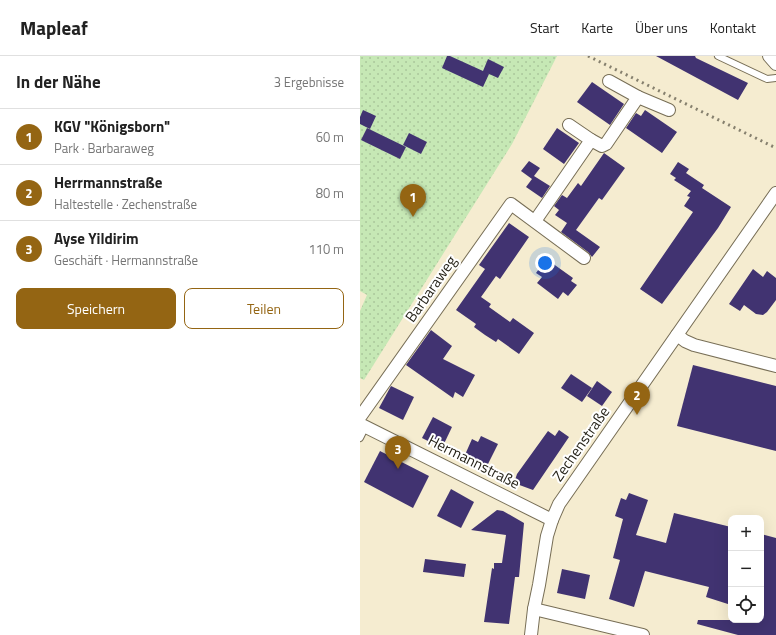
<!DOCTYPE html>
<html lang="de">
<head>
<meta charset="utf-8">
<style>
  :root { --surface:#fff; --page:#f2f2f2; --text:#222; --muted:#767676; --line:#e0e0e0; --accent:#946513 }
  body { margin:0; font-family:"Titillium Web",sans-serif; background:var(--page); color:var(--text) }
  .controls { position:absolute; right:12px; bottom:12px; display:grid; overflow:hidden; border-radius:8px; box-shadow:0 4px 16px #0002 }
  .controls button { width:36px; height:36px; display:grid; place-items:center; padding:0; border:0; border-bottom:1px solid var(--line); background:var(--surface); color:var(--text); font:20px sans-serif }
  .you { position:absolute; left:185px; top:207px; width:14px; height:14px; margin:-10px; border:3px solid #fff; border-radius:50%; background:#1a73e8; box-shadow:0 0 0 6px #1a73e833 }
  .badge { display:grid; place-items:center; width:26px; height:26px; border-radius:50%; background:var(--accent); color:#fff; font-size:13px; font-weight:700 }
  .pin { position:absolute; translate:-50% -33px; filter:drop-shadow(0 1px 2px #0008) }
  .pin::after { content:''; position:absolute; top:21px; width:14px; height:12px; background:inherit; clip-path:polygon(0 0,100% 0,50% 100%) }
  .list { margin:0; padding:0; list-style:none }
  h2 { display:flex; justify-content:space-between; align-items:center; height:52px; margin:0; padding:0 16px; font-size:17px }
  h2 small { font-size:13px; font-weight:400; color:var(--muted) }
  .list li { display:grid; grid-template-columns:26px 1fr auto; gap:12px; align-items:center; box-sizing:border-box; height:56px; padding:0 16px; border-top:1px solid var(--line) }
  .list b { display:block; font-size:15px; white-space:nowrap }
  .list p { margin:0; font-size:13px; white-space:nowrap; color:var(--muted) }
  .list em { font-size:13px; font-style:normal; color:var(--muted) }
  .actions { display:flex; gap:8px; padding:12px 16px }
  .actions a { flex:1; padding:9px 0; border:1px solid var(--accent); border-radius:8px; text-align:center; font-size:14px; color:var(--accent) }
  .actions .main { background:var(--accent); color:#fff }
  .icon { flex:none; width:22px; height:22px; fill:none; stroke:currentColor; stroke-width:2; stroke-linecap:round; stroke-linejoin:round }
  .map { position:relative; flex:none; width:416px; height:579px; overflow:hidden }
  header { display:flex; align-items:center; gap:24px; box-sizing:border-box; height:56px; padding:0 20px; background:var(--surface); border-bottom:1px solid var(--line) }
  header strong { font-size:19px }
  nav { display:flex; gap:22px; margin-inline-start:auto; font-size:14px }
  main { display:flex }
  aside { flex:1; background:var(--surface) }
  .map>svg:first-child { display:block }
  .garden { fill:url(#garden-dots) }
  .building { fill:#413371 }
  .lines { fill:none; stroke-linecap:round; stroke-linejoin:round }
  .lane-casing { stroke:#776e56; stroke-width:8 }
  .street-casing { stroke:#776e56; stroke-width:14 }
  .lane { stroke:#fff; stroke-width:6 }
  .street { stroke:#fff; stroke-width:12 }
  .rail { stroke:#86806e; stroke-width:3; stroke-dasharray:2 4; stroke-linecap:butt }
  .labels { text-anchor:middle; stroke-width:4; stroke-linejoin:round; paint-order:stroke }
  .street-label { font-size:15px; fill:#262319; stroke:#fff }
</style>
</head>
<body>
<header>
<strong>Mapleaf</strong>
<nav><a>Start</a><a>Karte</a><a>Über uns</a><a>Kontakt</a></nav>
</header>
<main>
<aside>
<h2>In der Nähe<small>3 Ergebnisse</small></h2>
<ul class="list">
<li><span class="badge">1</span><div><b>KGV &quot;Königsborn&quot;</b><p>Park · Barbaraweg</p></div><em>60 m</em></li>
<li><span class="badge">2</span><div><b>Herrmannstraße</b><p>Haltestelle · Zechenstraße</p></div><em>80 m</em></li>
<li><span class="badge">3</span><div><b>Ayse Yildirim</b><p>Geschäft · Hermannstraße</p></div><em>110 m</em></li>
</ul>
<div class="actions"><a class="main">Speichern</a><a>Teilen</a></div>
</aside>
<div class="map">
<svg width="416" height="579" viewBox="0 0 416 579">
  <defs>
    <pattern id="garden-dots" width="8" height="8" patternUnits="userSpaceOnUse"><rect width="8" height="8" fill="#c6e8b5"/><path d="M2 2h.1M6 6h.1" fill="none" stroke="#aac79b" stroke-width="1.8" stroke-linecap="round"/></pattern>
  </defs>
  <rect width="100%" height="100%" fill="#f5ecd0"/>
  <!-- garden -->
  <polygon class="garden" points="0,0 197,0 152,88 4,324 0,322 0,255 7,239 0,235"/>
  <!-- building -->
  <g class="building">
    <polygon points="87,0 90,0 123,15 128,3 144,11 138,22 127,17 129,18 123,31 82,12"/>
    <polygon points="296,0 335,0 336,2 388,27 378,44"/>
    <polygon points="232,26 264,48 250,69 217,46"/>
    <polygon points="3,54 16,60 10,73 0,68 0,61"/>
    <polygon points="285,54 317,76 302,97 266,72 276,57 281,60"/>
    <polygon points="7,72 46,91 40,103 1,84"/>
    <polygon points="197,72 219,87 204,108 183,93"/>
    <polygon points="49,77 67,86 61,98 43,89"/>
    <polygon points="244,97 265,112 242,144 239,142 216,174 240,191 232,201 228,196 201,176 207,167 195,159 199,154 194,150 202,139 207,142 218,127 221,130"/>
    <polygon points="169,105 180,112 174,120 190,130 182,142 166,131 172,123 161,115"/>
    <polygon points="318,106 329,113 326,117 344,129 342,132 371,151 358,172 302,248 280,233 333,156 324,150 330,141 327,140 331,135 314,124 316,122 310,118"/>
    <polygon points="149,167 169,181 140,223 136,220 121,241 131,248 129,251 150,266 153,262 174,277 159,298 138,283 136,286 125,279 114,271 116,268 96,254 125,213 119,209"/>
    <polygon points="184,206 190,210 192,207 213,222 211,225 217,229 208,240 203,236 198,243 177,227 182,221 176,217"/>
    <polygon points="393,213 403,221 407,215 416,222 416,244 407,256 403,259 396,258 384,249 380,255 369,248"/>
    <polygon points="71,274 92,290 83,303 115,319 103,341 95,336 93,342 46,309"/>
    <polygon points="333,309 416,330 416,395 317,370"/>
    <polygon points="211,318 232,332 222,346 201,332"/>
    <polygon points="237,325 252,336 242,350 227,340"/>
    <polygon points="31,330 54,341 43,364 19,352"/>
    <polygon points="73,361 92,371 82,392 62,382"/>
    <polygon points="199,374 209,381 173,434 154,427 157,418 188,375 195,380"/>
    <polygon points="121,380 138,388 126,412 104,401 112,383 118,386"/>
    <polygon points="20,395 69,420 53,452 4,426"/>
    <polygon points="91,433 114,446 101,472 77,460"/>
    <polygon points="269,437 288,444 276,479 306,487 314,457 371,471 371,549 346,541 349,531 285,515 274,551 249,543 260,504 253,502 263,463 255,460 261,442 266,444"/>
    <polygon points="137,454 143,455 164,467 159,521 155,521 149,568 124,566 132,512 134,513 134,507 142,507 146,479 111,474"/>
    <polygon points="401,478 416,482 416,579 378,579 337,568 338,564 401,564"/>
    <polygon points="65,503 106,508 104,521 63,516"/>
    <polygon points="202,513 230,519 225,543 197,537"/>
  </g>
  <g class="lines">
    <defs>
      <g id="lane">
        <polyline points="358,0 407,23 416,22"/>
        <polyline points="0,382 6,370"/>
      </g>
      <g id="street">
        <polyline points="409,0 416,8"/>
        <polyline points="278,41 309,54"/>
        <polyline points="231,84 242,90 246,88 278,41 249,25"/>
        <polyline points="175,165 231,84 209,69"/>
        <polyline points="317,279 325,285 334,289 416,310"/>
        <polyline points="0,361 151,148 224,202"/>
        <polyline points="0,368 192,464"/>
        <polyline points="174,553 283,579"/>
        <polyline points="171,579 174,553 179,529 187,480 192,464 199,448 416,137"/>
      </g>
    </defs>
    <!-- lane casing -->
    <use href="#lane" class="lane-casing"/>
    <!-- street casing -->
    <use href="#street" class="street-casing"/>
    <!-- lane -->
    <use href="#lane" class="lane"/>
    <!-- street -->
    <use href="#street" class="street"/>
    <!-- rail -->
    <polyline class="rail" points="228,0 416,92"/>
  </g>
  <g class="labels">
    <!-- street labels -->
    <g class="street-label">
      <text transform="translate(71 233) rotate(-55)" y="5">Barbaraweg</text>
      <text transform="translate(221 388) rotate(-55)" y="5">Zechenstraße</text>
      <text transform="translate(114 406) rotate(27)" y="5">Hermannstraße</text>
    </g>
  </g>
</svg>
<div class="controls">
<button>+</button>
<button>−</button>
<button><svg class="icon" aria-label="locate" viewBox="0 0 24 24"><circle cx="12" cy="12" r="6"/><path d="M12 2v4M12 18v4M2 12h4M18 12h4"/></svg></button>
</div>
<div class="you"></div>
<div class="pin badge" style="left:53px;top:161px">1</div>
<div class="pin badge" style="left:277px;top:359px">2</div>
<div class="pin badge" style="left:38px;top:413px">3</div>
</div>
</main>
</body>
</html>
